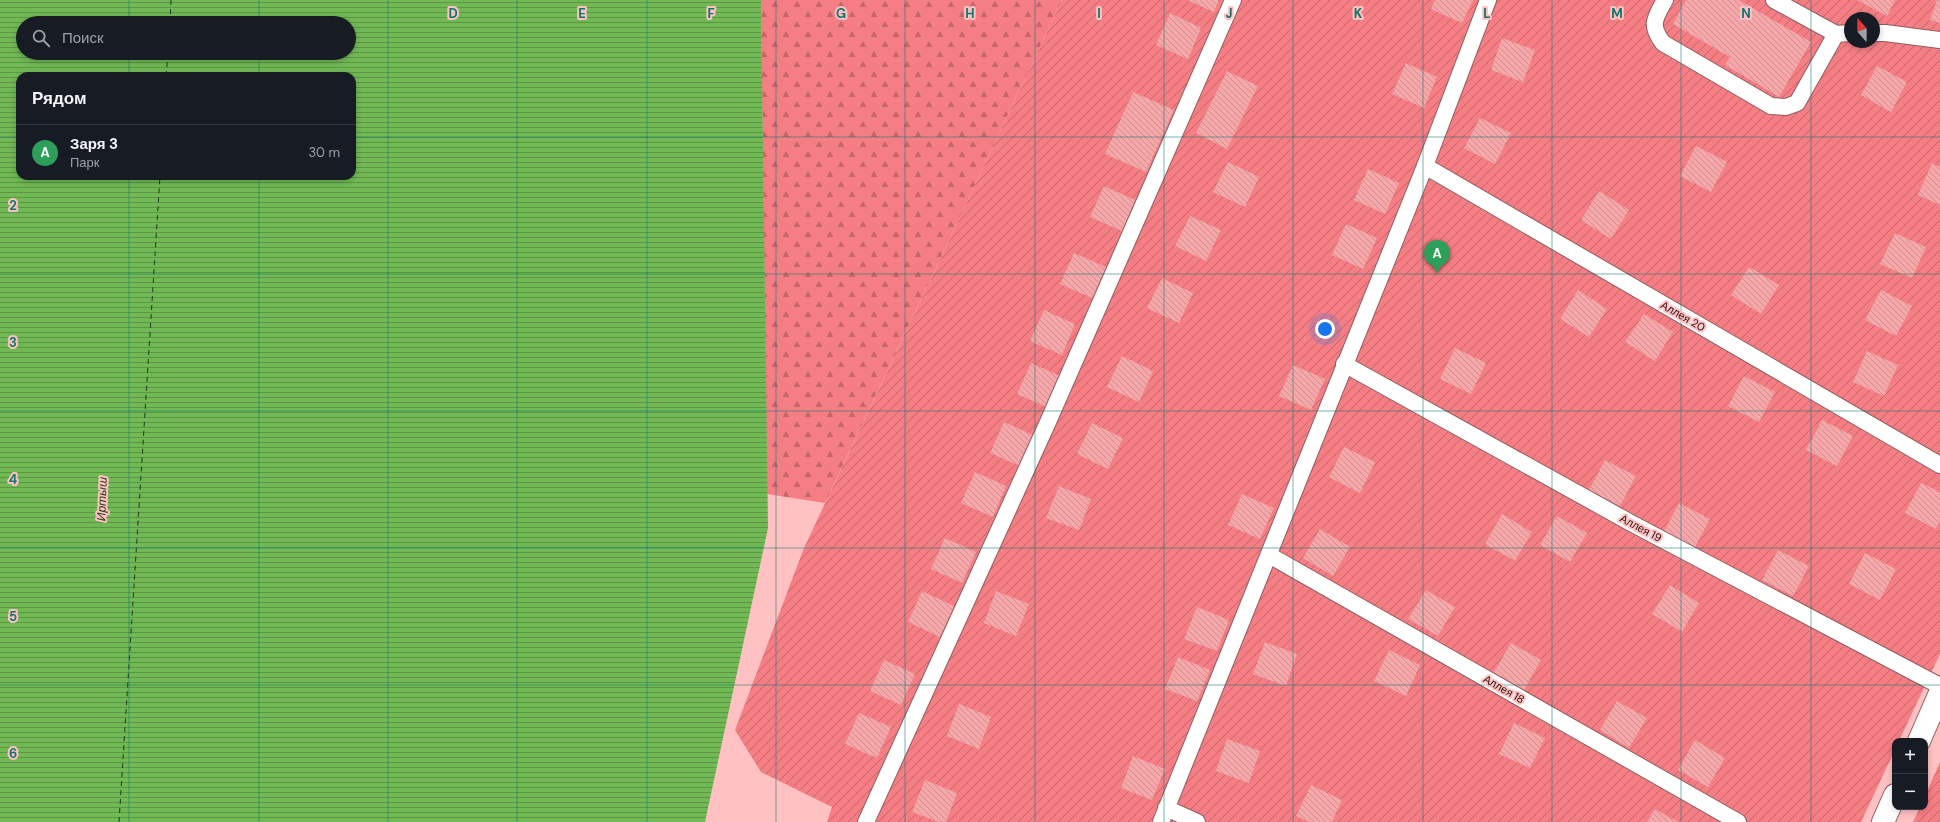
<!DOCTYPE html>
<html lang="ru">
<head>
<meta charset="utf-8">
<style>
  :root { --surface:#171b24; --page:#20242c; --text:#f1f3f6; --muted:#9ea1a6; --line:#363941; --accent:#0b8043 }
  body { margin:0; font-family:"DM Sans",sans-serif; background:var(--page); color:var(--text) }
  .controls { position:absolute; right:12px; bottom:12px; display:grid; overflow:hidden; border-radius:8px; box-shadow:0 2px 6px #0003 }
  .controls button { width:36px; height:36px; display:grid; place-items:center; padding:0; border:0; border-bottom:1px solid var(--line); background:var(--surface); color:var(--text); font:20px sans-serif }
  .compass { position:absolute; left:1844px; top:12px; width:36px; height:36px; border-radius:50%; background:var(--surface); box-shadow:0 2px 6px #0003; rotate:339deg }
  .you { position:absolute; left:1325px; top:329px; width:14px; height:14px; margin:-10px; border:3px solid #fff; border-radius:50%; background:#1a73e8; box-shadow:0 0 0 6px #1a73e833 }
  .badge { display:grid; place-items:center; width:26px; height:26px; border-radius:50%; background:var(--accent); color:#fff; font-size:13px; font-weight:700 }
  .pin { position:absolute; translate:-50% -33px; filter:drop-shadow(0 1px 2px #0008) }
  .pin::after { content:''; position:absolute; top:21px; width:14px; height:12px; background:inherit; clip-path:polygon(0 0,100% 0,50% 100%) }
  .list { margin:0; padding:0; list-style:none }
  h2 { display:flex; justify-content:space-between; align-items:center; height:52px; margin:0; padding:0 16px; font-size:17px }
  h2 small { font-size:13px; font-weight:400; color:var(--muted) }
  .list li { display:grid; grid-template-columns:26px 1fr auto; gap:12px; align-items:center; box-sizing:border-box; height:56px; padding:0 16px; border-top:1px solid var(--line) }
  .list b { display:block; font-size:15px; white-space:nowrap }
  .list p { margin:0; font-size:13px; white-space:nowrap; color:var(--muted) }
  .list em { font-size:13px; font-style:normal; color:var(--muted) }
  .icon { flex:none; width:22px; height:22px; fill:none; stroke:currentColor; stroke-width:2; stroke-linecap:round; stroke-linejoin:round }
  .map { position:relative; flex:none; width:1940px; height:822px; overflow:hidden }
  .search { position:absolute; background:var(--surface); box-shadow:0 2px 6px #0003; left:16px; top:16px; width:340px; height:44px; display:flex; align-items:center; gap:10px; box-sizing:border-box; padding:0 14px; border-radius:22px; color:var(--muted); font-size:15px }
  .panel { position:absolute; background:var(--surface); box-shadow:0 2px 6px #0003; left:16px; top:72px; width:340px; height:108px; border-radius:12px }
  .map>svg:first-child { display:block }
  .forest { fill:url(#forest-firs) }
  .garden { fill:url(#garden-furrows); fill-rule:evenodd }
  .water { fill:url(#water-rules); fill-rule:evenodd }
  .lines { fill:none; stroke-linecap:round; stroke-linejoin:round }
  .ferry { stroke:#203c14; stroke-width:1; stroke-dasharray:5 4; stroke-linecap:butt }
  .building { fill:url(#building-back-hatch) }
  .lane-casing { stroke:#925c5e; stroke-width:18 }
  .secondary-casing { stroke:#925c5e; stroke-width:24 }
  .lane { stroke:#fff; stroke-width:16 }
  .secondary { stroke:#fff; stroke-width:22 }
  .grid { fill:none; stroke:#0f766e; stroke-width:1; stroke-opacity:0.55 }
  .labels { text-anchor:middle; stroke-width:4; stroke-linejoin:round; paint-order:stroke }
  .street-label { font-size:11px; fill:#261011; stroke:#ffc1c2 }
  .water-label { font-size:12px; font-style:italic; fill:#203c14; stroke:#ffc1c2 }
  .grid-label { font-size:13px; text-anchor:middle; font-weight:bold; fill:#0f766e; stroke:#ffc1c2; stroke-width:4; stroke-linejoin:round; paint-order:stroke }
</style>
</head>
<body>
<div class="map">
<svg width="1940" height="822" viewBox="0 0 1940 822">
  <defs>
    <pattern id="forest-firs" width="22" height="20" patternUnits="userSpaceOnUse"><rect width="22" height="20" fill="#f57e85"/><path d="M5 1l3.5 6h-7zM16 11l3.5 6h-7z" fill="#c6666b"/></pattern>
    <pattern id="garden-furrows" width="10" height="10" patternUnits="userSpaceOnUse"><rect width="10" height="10" fill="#f57e85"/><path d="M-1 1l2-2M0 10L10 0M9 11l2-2" fill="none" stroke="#c6666b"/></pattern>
    <pattern id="water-rules" width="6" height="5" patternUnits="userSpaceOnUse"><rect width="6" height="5" fill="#71b955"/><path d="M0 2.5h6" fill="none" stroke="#5d9545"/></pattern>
    <pattern id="building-back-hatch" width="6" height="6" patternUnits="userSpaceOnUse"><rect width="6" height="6" fill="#f5a7a9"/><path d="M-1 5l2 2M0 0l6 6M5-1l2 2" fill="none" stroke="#d28f90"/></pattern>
  </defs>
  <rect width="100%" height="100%" fill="#ffc1c2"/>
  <!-- forest -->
  <polygon class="forest" points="761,0 1062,0 825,503 767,494"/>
  <!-- garden -->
  <g class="garden">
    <path d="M 1062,0 L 1940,0 L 1940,654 L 1899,741 L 1895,741 L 1895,750 L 1861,822 L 827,822 L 832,807 L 761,772 L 735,730 L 804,548 ZM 1850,18 L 1874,18 L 1874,42 L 1850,42 Z"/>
    <polygon points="1940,762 1940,822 1913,822 1920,807 1925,807 1925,796"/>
  </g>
  <!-- water -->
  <path class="water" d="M 0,0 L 761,0 L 768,528 L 705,822 L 0,822 ZM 23,23 L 349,23 L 349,53 L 23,53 ZM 20,76 L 352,76 L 352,176 L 20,176 Z"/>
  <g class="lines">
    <!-- ferry -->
    <g class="ferry">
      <polyline points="170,23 171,0"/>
      <polyline points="166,76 168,53"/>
      <polyline points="119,822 160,176"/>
    </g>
  </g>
  <!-- building -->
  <g class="building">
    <polygon points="1187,0 1219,0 1214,12"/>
    <polygon points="1435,0 1473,0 1462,23 1431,9"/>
    <polygon points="1686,0 1739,0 1811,42 1779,97 1725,65 1730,57 1673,24"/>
    <polygon points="1857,0 1895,0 1887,16"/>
    <polygon points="1937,0 1940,0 1940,23 1930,20"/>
    <polygon points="1170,13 1201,28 1188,59 1156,45"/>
    <polygon points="1502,38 1535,50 1523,82 1491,70"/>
    <polygon points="1406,63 1437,77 1424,108 1392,94"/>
    <polygon points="1877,66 1907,82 1891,112 1861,95"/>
    <polygon points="1227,71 1258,86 1227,149 1196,133"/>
    <polygon points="1133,92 1174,110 1146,172 1105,154"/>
    <polygon points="1480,118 1511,133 1495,164 1464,148"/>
    <polygon points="1696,146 1727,162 1711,192 1680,176"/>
    <polygon points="1228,162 1259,177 1245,207 1213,192"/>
    <polygon points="1932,163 1940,167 1940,205 1918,195"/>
    <polygon points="1368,169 1399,183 1385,214 1354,200"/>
    <polygon points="1104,186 1135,200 1122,231 1090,217"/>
    <polygon points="1599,191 1629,210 1611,239 1581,220"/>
    <polygon points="1190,216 1221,230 1206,261 1175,246"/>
    <polygon points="1346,224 1377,238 1363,269 1332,255"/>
    <polygon points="1895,233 1926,247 1912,278 1880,264"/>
    <polygon points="1074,253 1106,267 1092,298 1060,284"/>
    <polygon points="1749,267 1779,285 1761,314 1731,295"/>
    <polygon points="1162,278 1193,293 1179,323 1147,308"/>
    <polygon points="1578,290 1607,309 1589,337 1560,319"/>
    <polygon points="1881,290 1912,306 1896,336 1865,320"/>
    <polygon points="1044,310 1075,324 1062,355 1030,341"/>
    <polygon points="1644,314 1673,332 1655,361 1625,342"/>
    <polygon points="1455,348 1486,363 1471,394 1440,379"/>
    <polygon points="1867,351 1898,365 1884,396 1853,382"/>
    <polygon points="1122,356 1153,371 1139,402 1107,387"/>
    <polygon points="1031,363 1062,377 1049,408 1017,394"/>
    <polygon points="1293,365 1325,379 1311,410 1279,396"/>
    <polygon points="1744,376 1775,392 1759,422 1728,406"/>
    <polygon points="1822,420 1853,436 1837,466 1806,450"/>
    <polygon points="1004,422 1035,436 1022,467 990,453"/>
    <polygon points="1092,423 1123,438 1108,469 1077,454"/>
    <polygon points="1344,447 1375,462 1360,493 1329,477"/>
    <polygon points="1605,460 1636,476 1620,506 1589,490"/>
    <polygon points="975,472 1006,486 993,517 961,503"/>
    <polygon points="1921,483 1940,492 1940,521 1936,529 1905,513"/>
    <polygon points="1059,486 1091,499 1079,530 1046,518"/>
    <polygon points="1242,494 1274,508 1260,539 1228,525"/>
    <polygon points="1679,503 1710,519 1694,549 1663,533"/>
    <polygon points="1502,514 1532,532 1515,561 1485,544"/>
    <polygon points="1557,516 1587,533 1570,562 1540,545"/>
    <polygon points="1320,529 1350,547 1333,576 1303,558"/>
    <polygon points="945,538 976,552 962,583 931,569"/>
    <polygon points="1778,550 1809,566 1793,596 1762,580"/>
    <polygon points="1865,553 1896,569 1880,600 1849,584"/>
    <polygon points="1670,585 1699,603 1682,632 1652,614"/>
    <polygon points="1426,590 1455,607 1438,636 1408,619"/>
    <polygon points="922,591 954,606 940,637 908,622"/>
    <polygon points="996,591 1029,604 1016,636 984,623"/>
    <polygon points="1197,607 1229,620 1217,651 1184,639"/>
    <polygon points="1265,642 1297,654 1286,686 1253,674"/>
    <polygon points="1511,643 1541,660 1524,690 1494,672"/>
    <polygon points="1389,650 1420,665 1406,696 1374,681"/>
    <polygon points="1178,657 1210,670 1197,701 1165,689"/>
    <polygon points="884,660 915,674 901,705 870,691"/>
    <polygon points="1617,701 1647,718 1629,748 1600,730"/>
    <polygon points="959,704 991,717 979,749 947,736"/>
    <polygon points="859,713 891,727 877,758 845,744"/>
    <polygon points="1514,723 1545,738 1530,768 1499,754"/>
    <polygon points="1227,739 1260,751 1249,783 1216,771"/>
    <polygon points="1695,740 1725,758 1708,787 1678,770"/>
    <polygon points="1133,756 1165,769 1152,800 1121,788"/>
    <polygon points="925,780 957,793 946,822 939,822 912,812"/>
    <polygon points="1311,785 1342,800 1332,822 1309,822 1296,816"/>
    <polygon points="1655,809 1678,822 1647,822"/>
  </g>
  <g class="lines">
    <defs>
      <g id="lane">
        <path d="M 1665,0 C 1655,18 1649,25 1663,43 L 1771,106 L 1786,107 L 1797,103 L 1836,34"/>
        <polyline points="1774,0 1836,34 1850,33"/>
        <polyline points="1874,33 1885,33 1940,40"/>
        <polyline points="1425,166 1940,465"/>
        <polyline points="1344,364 1631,523 1940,686"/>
        <polyline points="1269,555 1738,822"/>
        <polyline points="1166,808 1197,822"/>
        <polyline points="866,822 1048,422 1233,0"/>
        <polyline points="1161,822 1425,166 1488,0"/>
      </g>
      <g id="secondary">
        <polyline points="1919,741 1940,693"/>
        <polyline points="1883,822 1895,795"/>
      </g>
    </defs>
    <!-- lane casing -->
    <use href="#lane" class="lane-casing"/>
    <!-- secondary casing -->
    <use href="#secondary" class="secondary-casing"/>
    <!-- lane -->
    <use href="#lane" class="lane"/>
    <!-- secondary -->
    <use href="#secondary" class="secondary"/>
  </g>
  <!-- grid -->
  <path class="grid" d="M 129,0 L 129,23M 259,0 L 259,23M 388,0 L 388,822M 517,0 L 517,822M 647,0 L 647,822M 776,0 L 776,822M 905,0 L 905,822M 1035,0 L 1035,822M 1164,0 L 1164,822M 1293,0 L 1293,822M 1423,0 L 1423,822M 1552,0 L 1552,822M 1681,0 L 1681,822M 1811,0 L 1811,822M 129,53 L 129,76M 259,53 L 259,76M 0,137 L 20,137M 352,137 L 1940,137M 129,176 L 129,822M 259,176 L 259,822M 0,274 L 1940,274M 0,411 L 1940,411M 0,548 L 1940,548M 0,685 L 1940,685"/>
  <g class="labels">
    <!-- street labels -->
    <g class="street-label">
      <text transform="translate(1683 316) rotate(30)" y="4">Аллея 20</text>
      <text transform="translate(1641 528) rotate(28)" y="4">Аллея 19</text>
      <text transform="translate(1504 689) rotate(30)" y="4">Аллея 18</text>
    </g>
    <!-- water labels -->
    <g class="water-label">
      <text transform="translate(102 499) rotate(-88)" y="4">Иртыш</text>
    </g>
  </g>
  <g class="grid-label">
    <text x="453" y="18">D</text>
    <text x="582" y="18">E</text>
    <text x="711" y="18">F</text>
    <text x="841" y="18">G</text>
    <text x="970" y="18">H</text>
    <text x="1099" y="18">I</text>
    <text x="1229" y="18">J</text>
    <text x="1358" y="18">K</text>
    <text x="1487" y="18">L</text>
    <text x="1617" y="18">M</text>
    <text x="1746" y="18">N</text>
    <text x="13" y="210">2</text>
    <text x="13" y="347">3</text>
    <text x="13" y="484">4</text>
    <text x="13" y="621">5</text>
    <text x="13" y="758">6</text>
  </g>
</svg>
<div class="controls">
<button>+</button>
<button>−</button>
</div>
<svg class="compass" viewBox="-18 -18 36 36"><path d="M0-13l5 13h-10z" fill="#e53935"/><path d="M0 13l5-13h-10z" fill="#9ea1a6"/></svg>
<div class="you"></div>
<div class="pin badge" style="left:1437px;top:273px;background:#2e9e5b">A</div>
<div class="search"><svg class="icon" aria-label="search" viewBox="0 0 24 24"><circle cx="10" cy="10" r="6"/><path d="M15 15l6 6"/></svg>Поиск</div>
<section class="panel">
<h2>Рядом<small></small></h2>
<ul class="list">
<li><span class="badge" style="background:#2e9e5b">A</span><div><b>Заря 3</b><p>Парк</p></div><em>30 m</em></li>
</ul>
</section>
</div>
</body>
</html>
